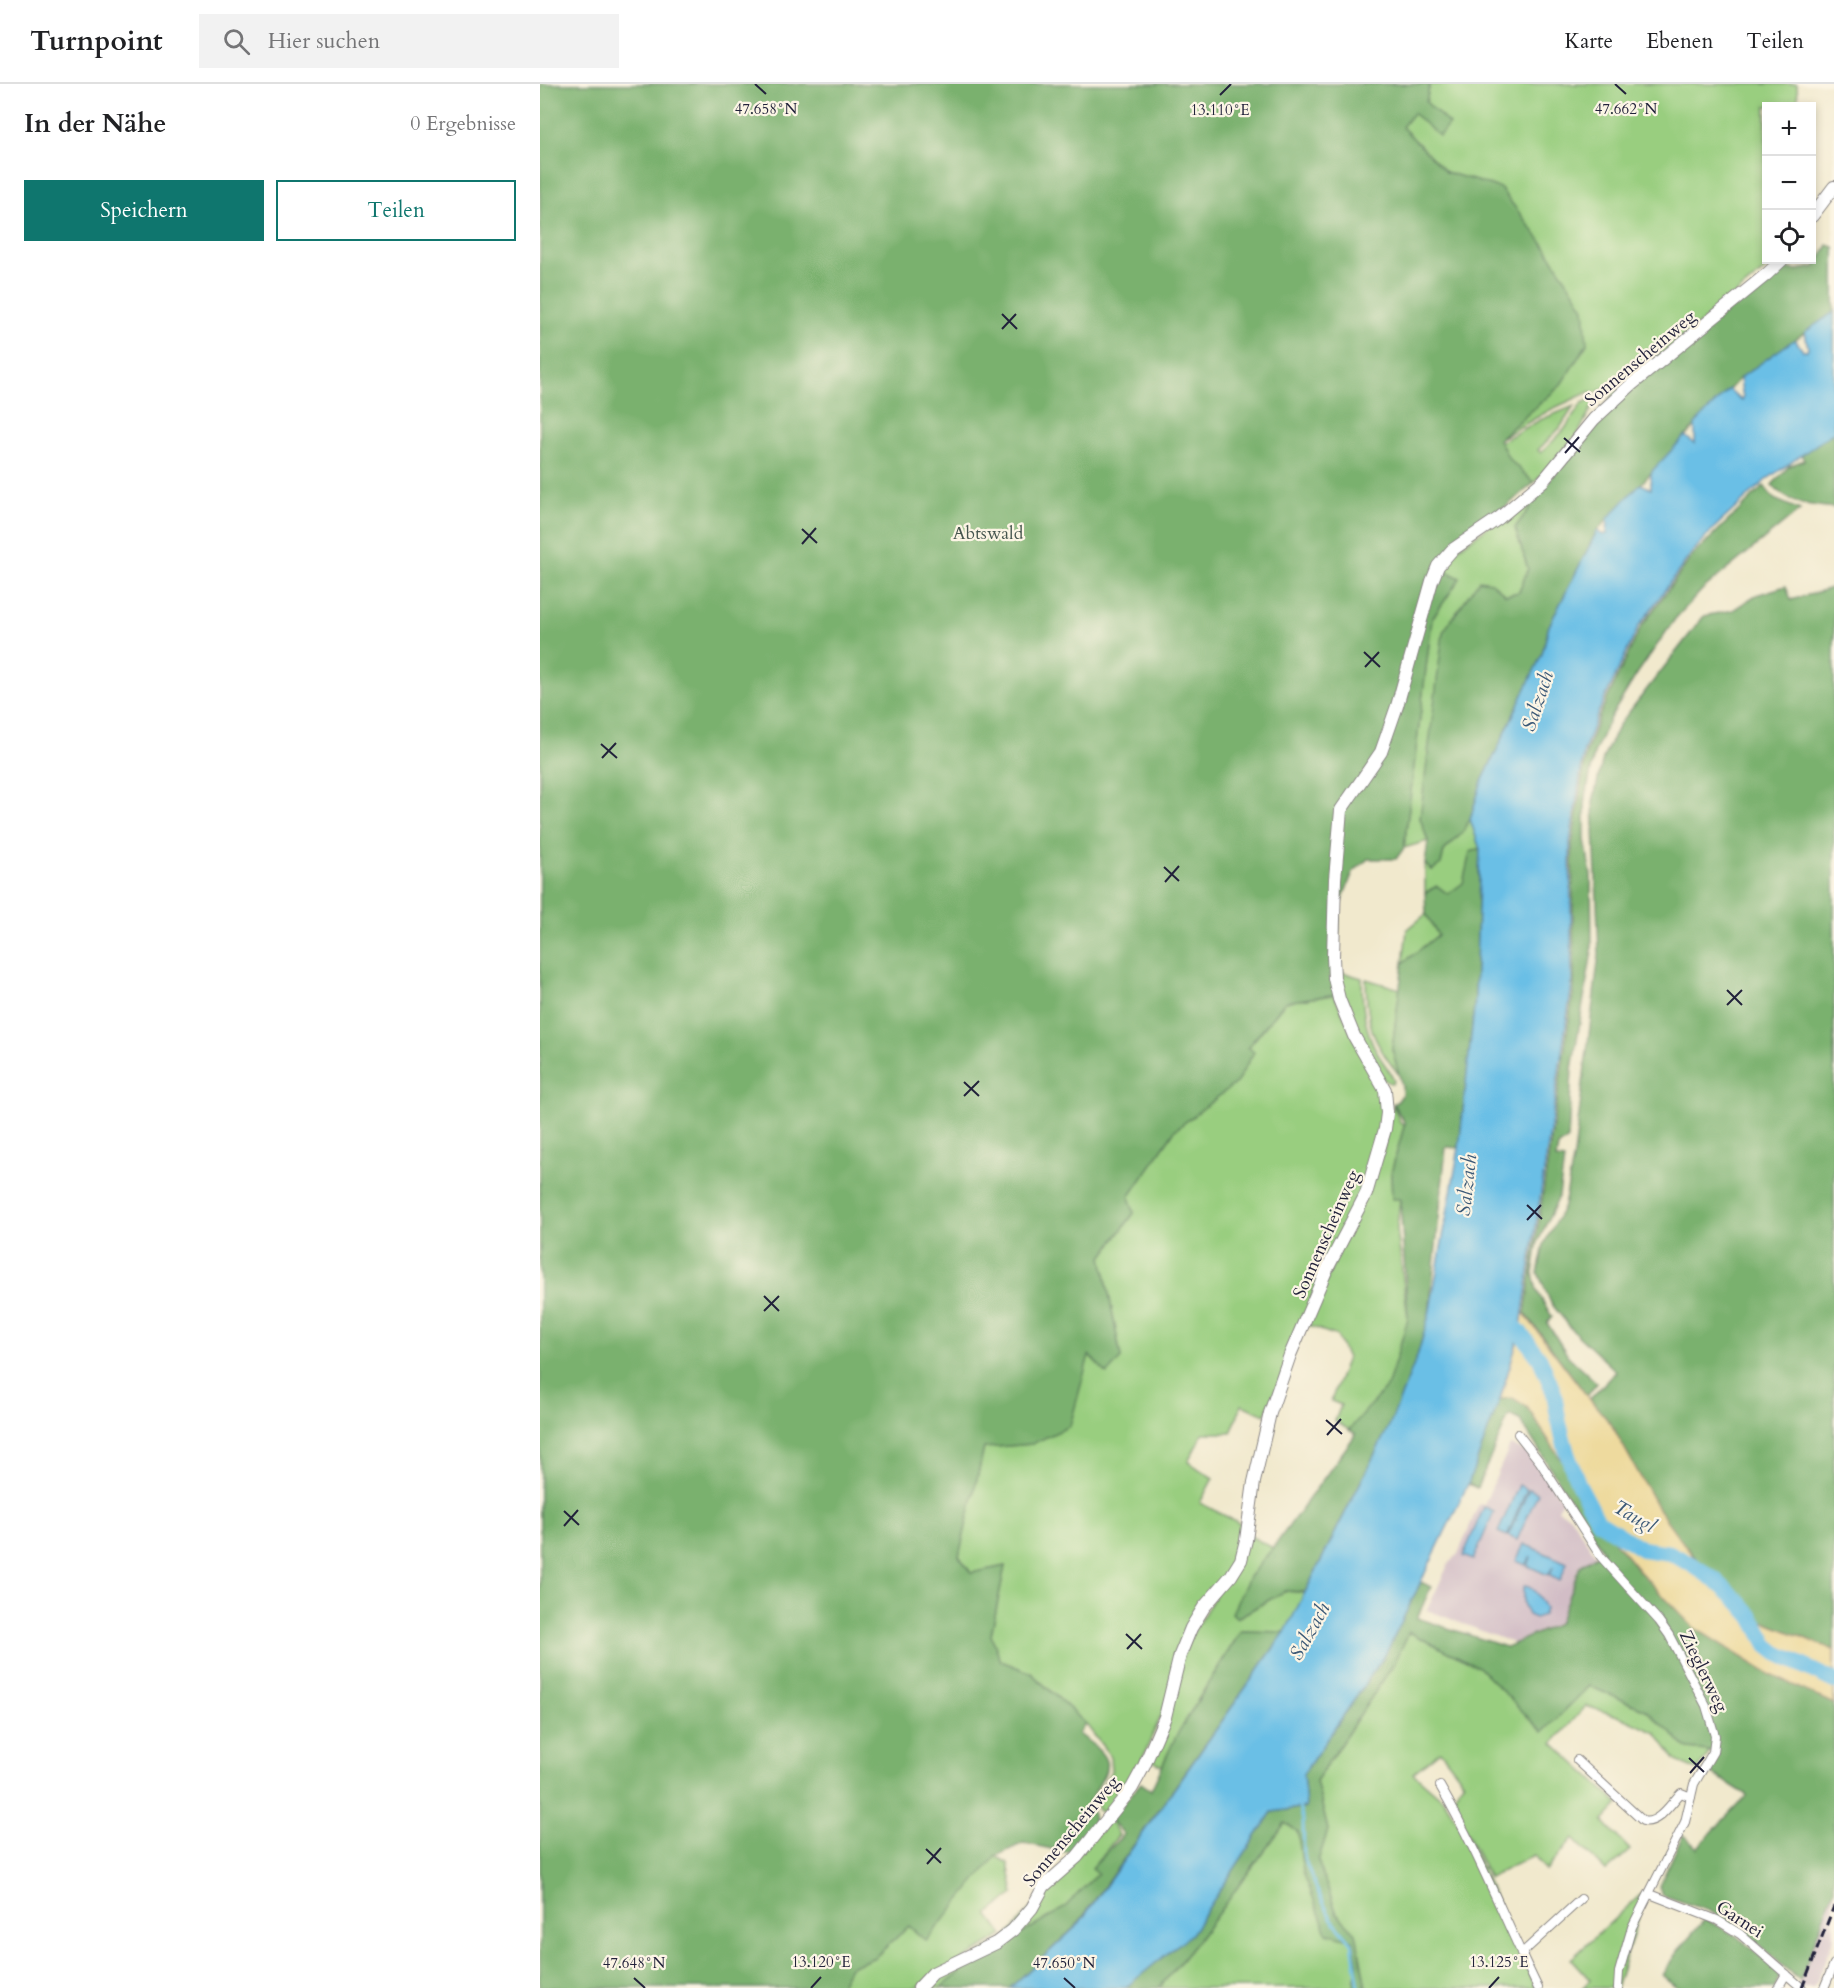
<!DOCTYPE html>
<html lang="de">
<head>
<meta charset="utf-8">
<style>
  :root { --surface:#fff; --page:#f2f2f2; --text:#202124; --muted:#757577; --line:#e0e0e0; --accent:#0f766e }
  body { margin:0; font-family:Cardo,serif; background:var(--page); color:var(--text) }
  .controls { position:absolute; right:18px; top:18px; display:grid; overflow:hidden; border-radius:0px; box-shadow:0 3px 9px #0003 }
  .controls button { width:54px; height:54px; display:grid; place-items:center; padding:0; border:0; border-bottom:2px solid var(--line); background:var(--surface); color:var(--text); font:30px sans-serif }
  .list { margin:0; padding:0; list-style:none }
  h2 { display:flex; justify-content:space-between; align-items:center; height:78px; margin:0; padding:0 24px; font-size:26px }
  h2 small { font-size:20px; font-weight:400; color:var(--muted) }
  .actions { display:flex; gap:12px; padding:18px 24px }
  .actions a { flex:1; padding:14px 0; border:2px solid var(--accent); border-radius:0px; text-align:center; font-size:21px; color:var(--accent) }
  .actions .main { background:var(--accent); color:#fff }
  .icon { flex:none; width:33px; height:33px; fill:none; stroke:currentColor; stroke-width:2; stroke-linecap:round; stroke-linejoin:round }
  .map { position:relative; flex:none; width:1294px; height:1904px; overflow:hidden }
  header { display:flex; align-items:center; gap:36px; box-sizing:border-box; height:84px; padding:0 30px; background:var(--surface); border-bottom:2px solid var(--line) }
  header strong { font-size:28px }
  nav { display:flex; gap:33px; margin-inline-start:auto; font-size:21px }
  .search { width:420px; height:54px; background:var(--page); display:flex; align-items:center; gap:15px; box-sizing:border-box; padding:0 21px; border-radius:0px; color:var(--muted); font-size:22px }
  main { display:flex }
  aside { flex:1; background:var(--surface) }
  .map>svg:first-child { display:block }
  .industrial { fill:#d2bdc6 }
  .green { fill:#99ce7f; stroke:#5e785d; stroke-width:1.5 }
  .forest { fill:#7ab16e; stroke:#4e6a54; stroke-width:1.5 }
  .sand { fill:#eeda9e; stroke:#887e6c; stroke-width:1.5 }
  .water { fill:#6abfe6; stroke:#467090; stroke-width:1.5 }
  .lines { fill:none; stroke-linecap:round; stroke-linejoin:round }
  .stream { stroke:#6abfe6; stroke-width:3 }
  .river { stroke:#6abfe6; stroke-width:16 }
  .street-casing { stroke:#8a8684; stroke-width:10 }
  .secondary-casing { stroke:#8a8684; stroke-width:14 }
  .street { stroke:#fff; stroke-width:8 }
  .secondary { stroke:#fff; stroke-width:12 }
  .rail { stroke:#22223b; stroke-width:3; stroke-dasharray:9 4.5; stroke-linecap:butt }
  .ticks { fill:none; stroke:#22223b; stroke-width:2 }
  .labels { text-anchor:middle; stroke-width:4.5; stroke-linejoin:round; paint-order:stroke }
  .street-label { font-size:18px; fill:#22223b; stroke:#fcf5e5 }
  .park-label { font-size:18px; fill:#46564f; stroke:#fcf5e5 }
  .water-label { font-size:20px; font-style:italic; fill:#3b5977; stroke:#fcf5e5 }
  .ticks-label { font-size:15px; text-anchor:middle; fill:#22223b; stroke:#fcf5e5; stroke-width:4.5; stroke-linejoin:round; paint-order:stroke }
</style>
</head>
<body>
<header>
<strong>Turnpoint</strong>
<div class="search"><svg class="icon" aria-label="search" viewBox="0 0 24 24"><circle cx="10" cy="10" r="6"/><path d="M15 15l6 6"/></svg>Hier suchen</div>
<nav><a>Karte</a><a>Ebenen</a><a>Teilen</a></nav>
</header>
<main>
<aside>
<h2>In der Nähe<small>0 Ergebnisse</small></h2>
<ul class="list">
</ul>
<div class="actions"><a class="main">Speichern</a><a>Teilen</a></div>
</aside>
<div class="map">
<svg width="1294" height="1904" viewBox="0 0 1294 1904">
  <rect width="100%" height="100%" fill="#fcf5e5"/>
  <filter id="ink" filterUnits="userSpaceOnUse"><feTurbulence type="fractalNoise" baseFrequency=".0167" numOctaves="2"/><feDisplacementMap in="SourceGraphic" scale="12" xChannelSelector="R" yChannelSelector="G"/><feConvolveMatrix kernelMatrix="1 2 1 2 8 2 1 2 1" color-interpolation-filters="sRGB"/></filter>
  <filter id="wash" filterUnits="userSpaceOnUse"><feTurbulence type="fractalNoise" baseFrequency=".008" numOctaves="4" result="noise"/><feDisplacementMap in="SourceGraphic" scale="24" xChannelSelector="R" yChannelSelector="G"/><feGaussianBlur stdDeviation="1.35" result="paint"/><feColorMatrix in="noise" values="0 0 0 0 0 0 0 0 0 0 0 0 0 0 0 0 0 1.4 0 .05"/><feComposite in="paint" operator="in"/></filter>
  <g filter="url(#wash)">
    <rect width="100%" height="100%" fill="#f1e9cd"/>
    <!-- industrial -->
    <g class="industrial">
      <polygon points="970,1361 991,1370 1022,1416 1018,1426 1030,1432 1056,1472 1039,1482 1018,1539 973,1559 887,1526 908,1481 918,1470 939,1420 944,1421"/>
      <polygon points="1294,1805 1294,1854 1277,1898 1273,1904 1257,1904"/>
    </g>
    <!-- green -->
    <g class="green">
      <polygon points="890,0 1257,0 1258,19 1260,22 1226,22 1226,176 1237,176 1133,262 1092,290 1057,308 1049,308 1010,326 959,355 1020,302 960,105 906,88 861,42 873,29 899,52 908,40 886,18"/>
      <polygon points="1051,315 1053,317 1053,321 1038,350 994,399 969,375 960,358 1000,336 1034,322 1020,344 998,366 1001,369 1024,346 1042,319"/>
      <polygon points="1012,395 975,444 988,485 979,508 966,511 951,498 880,734 888,757 864,764 892,535 920,494 900,484 914,468"/>
      <polygon points="930,735 940,765 930,768 924,799 908,810 897,802 885,809 885,780 892,786 904,767 922,749"/>
      <polygon points="886,830 898,851 863,879 867,846"/>
      <path d="M 798,887 L 822,894 C 822,920 824,945 837,968 C 842,978 851,987 854,997 L 852,1000 L 844,996 L 809,935 Z"/>
      <path d="M 826,895 L 860,905 L 852,965 L 861,993 C 831,957 827,941 826,895 Z"/>
      <polygon points="794,911 843,1014 842,1039 827,1097 725,1331 702,1321 691,1349 663,1349 648,1378 673,1394 660,1419 705,1442 693,1485 657,1526 626,1620 592,1699 571,1723 561,1728 557,1725 556,1715 571,1687 570,1672 545,1639 491,1589 461,1577 451,1551 465,1482 431,1489 419,1472 444,1364 492,1360 549,1271 581,1274 562,1173 594,1129 589,1113 635,1046 697,998 708,964 745,918"/>
      <polygon points="853,1020 861,1040 865,1039 851,1089 852,1114 860,1114 857,1145 868,1235 848,1302 809,1346 795,1337 801,1321 791,1317 807,1274 797,1252 767,1241 843,1067"/>
      <path d="M 710,1452 L 733,1464 L 709,1493 L 697,1534 L 745,1507 L 766,1509 L 745,1548 L 701,1547 C 673,1591 644,1635 622,1682 L 609,1675 L 647,1559 Z"/>
      <polygon points="869,1548 939,1583 1003,1648 1049,1602 1106,1626 1148,1665 1170,1667 1158,1686 1136,1677 1116,1649 1081,1633 1046,1622 1013,1659 1079,1720 1063,1737 1090,1766 1066,1787 1033,1754 1006,1787 994,1771 949,1794 911,1715 924,1698 900,1667 873,1689 905,1717 929,1757 996,1904 826,1904 816,1849 797,1830 778,1777 788,1746 776,1697 855,1578"/>
      <polygon points="570,1735 579,1751 553,1783 559,1789 524,1824 426,1884 401,1904 383,1904 385,1900 466,1854 507,1805"/>
      <polygon points="745,1739 758,1748 763,1788 812,1856 817,1880 814,1904 619,1904 659,1855"/>
      <polygon points="455,1772 468,1779 474,1810 448,1830 463,1851 376,1904 299,1904 310,1883 335,1873 369,1842 386,1857"/>
      <polygon points="1108,1804 1076,1904 1042,1904 1050,1896 1031,1875"/>
    </g>
    <!-- forest -->
    <g class="forest">
      <path d="M 0,0 L 890,0 L 886,18 L 909,40 L 899,52 L 873,29 L 862,43 L 906,88 L 960,104 L 1002,158 L 1044,224 L 1047,260 L 1020,302 L 959,355 L 969,375 L 994,399 L 895,482 L 920,494 L 892,535 L 864,764 L 856,775 L 828,775 L 813,788 L 799,824 L 798,887 L 804,909 L 745,918 L 708,963 L 714,968 L 697,998 L 635,1046 L 589,1113 L 594,1129 L 562,1173 L 581,1274 L 567,1290 L 549,1271 L 530,1342 L 492,1360 L 444,1364 L 419,1472 L 431,1489 L 465,1482 L 451,1551 L 461,1577 L 491,1589 L 545,1639 L 539,1650 C 577,1678 571,1680 549,1718 C 558,1742 555,1744 541,1765 L 526,1768 L 483,1759 L 456,1772 L 386,1857 L 369,1842 L 335,1873 L 310,1883 L 299,1904 L 0,1904 Z"/>
      <polygon points="1288,161 1294,163 1294,228 1200,294 1057,447 1009,542 1002,570 941,700 930,735 922,749 904,767 901,780 892,786 885,780 888,757 880,734 903,548 939,496 951,498 966,511 979,508 988,485 975,444 1075,307 1107,292 1241,184 1257,186 1275,183"/>
      <path d="M 1294,348 L 1294,424 C 1270,421 1249,421 1232,401 L 1249,382 L 1264,376 L 1261,370 Z"/>
      <polygon points="1224,402 1234,415 1260,426 1163,505 1135,535 1097,590 1070,634 1054,670 1045,717 1045,756 1051,791 1052,867 1032,985 1028,1055 1018,1063 1016,1075 1024,1076 1019,1112 998,1158 993,1189 997,1207 1012,1233 1007,1239 1028,1272 1057,1299 1047,1312 985,1229 1034,902 1032,760 1046,668 1060,630 1101,543 1153,471"/>
      <polygon points="1246,502 1251,516 1294,503 1294,1566 1212,1533 1175,1496 1135,1450 1119,1426 1071,1340 1050,1315 1076,1287 1033,1247 1011,1219 998,1189 1004,1160 1024,1122 1034,1071 1059,870 1053,717 1063,674 1079,641 1164,532 1193,526 1216,511"/>
      <polygon points="940,765 935,915 919,1064 906,1063 889,1231 877,1273 850,1340 765,1508 745,1507 697,1534 692,1529 709,1493 733,1464 816,1350 809,1346 848,1301 868,1235 860,1115 852,1115 851,1089 865,1039 853,1020 858,1017 862,1011 862,1002 852,965 863,879 898,851 886,830 885,809 897,802 908,810 923,799 930,768"/>
      <polygon points="973,1314 987,1323 1076,1459 1099,1487 1153,1543 1229,1590 1294,1620 1294,1805 1260,1897 1200,1844 1170,1827 1122,1811 1119,1802 1143,1751 1157,1764 1207,1711 1167,1686 1178,1668 1148,1665 1106,1626 1049,1602 1003,1648 939,1583 869,1548 855,1578 776,1697 788,1746 778,1777 797,1830 816,1849 826,1904 814,1904 817,1880 813,1856 787,1849 763,1788 758,1748 745,1739 659,1855 619,1904 585,1904 651,1850 732,1728 766,1723 763,1690 845,1571 881,1498 891,1503 877,1534 966,1563 1018,1540 1040,1482 1063,1467 980,1336 969,1331 937,1404 928,1400 960,1315"/>
      <polygon points="701,1547 745,1548 537,1841 470,1904 401,1904 426,1884 524,1824 558,1789 552,1784 584,1750 570,1735 601,1699 611,1706 636,1652"/>
      <polygon points="1165,1835 1198,1853 1236,1886 1239,1893 1235,1904 1138,1904 1122,1891 1137,1868"/>
    </g>
    <!-- sand -->
    <polygon class="sand" points="983,1228 1047,1312 1071,1340 1119,1426 1155,1475 1212,1533 1294,1566 1294,1620 1229,1590 1153,1543 1099,1487 1076,1459 987,1323 973,1314 960,1315 980,1248"/>
    <!-- water -->
    <g class="water">
      <polygon points="1294,228 1294,348 1226,396 1174,444 1151,470 1099,542 1058,629 1044,667 1030,759 1032,901 980,1248 960,1315 928,1400 855,1551 845,1571 763,1690 766,1723 732,1728 651,1850 585,1904 470,1904 538,1841 745,1548 850,1340 877,1273 889,1231 919,1064 935,915 940,765 930,735 941,700 1002,570 1009,542 1057,447 1063,451 1067,450 1068,434 1098,402 1101,400 1111,405 1111,390 1113,386 1145,352 1155,360 1155,340 1189,305 1202,317 1203,314 1200,294 1255,255 1263,267 1266,267 1268,264 1265,248"/>
      <polygon points="979,1401 987,1405 967,1452 958,1448"/>
      <polygon points="989,1405 998,1409 977,1456 968,1452"/>
      <polygon points="944,1423 954,1428 933,1476 923,1472"/>
      <polygon points="984,1460 1027,1479 1020,1497 1010,1492 1013,1483 1008,1491 988,1482 991,1473 986,1481 976,1477"/>
      <path d="M 985,1502 C 996,1504 1000,1516 1005,1524 L 1003,1531 L 995,1534 L 988,1531 L 983,1519 L 983,1504 Z"/>
    </g>
    <g class="lines">
      <!-- stream -->
      <polyline class="stream" points="759,1722 763,1736 764,1774 777,1806 791,1834 812,1859 819,1904"/>
      <!-- river -->
      <polyline class="river" points="965,1233 980,1248 1000,1275 1014,1309 1019,1339 1027,1369 1038,1399 1058,1437 1102,1465 1130,1469 1154,1482 1175,1496 1200,1519 1212,1533 1227,1561 1237,1569 1294,1597"/>
    </g>
  </g>
  <g filter="url(#ink)">
    <g class="lines">
      <defs>
        <g id="street">
          <polyline points="978,1350 1000,1378 1061,1473 1119,1537 1129,1551 1166,1622 1175,1652 1173,1668 1154,1700 1145,1738 1092,1843 1079,1888 1078,1904"/>
          <path d="M 1037,1676 L 1103,1737 C 1118,1741 1131,1719 1141,1709 L 1151,1713"/>
          <path d="M 900,1702 C 938,1767 965,1837 998,1904"/>
          <polyline points="1110,1810 1177,1836 1200,1850 1262,1904"/>
          <polyline points="981,1870 1041,1815"/>
          <polyline points="1238,1904 1246,1890"/>
          <polyline points="1284,1904 1294,1880"/>
        </g>
        <g id="secondary">
          <polyline points="1272,132 1294,103"/>
          <polyline points="379,1904 393,1889 456,1859 473,1846 492,1824 504,1802 537,1773 592,1704 604,1682 625,1633 640,1571 651,1544 664,1523 691,1492 701,1476 706,1456 714,1398 730,1329 750,1271 786,1187 826,1110 845,1045 847,1029 845,1006 814,952 799,915 794,894 793,873 795,795 801,726 841,668 857,622 892,497 898,482 912,466 959,434 1003,397 1054,335 1091,301 1227,190 1242,176"/>
        </g>
      </defs>
      <!-- street casing -->
      <use href="#street" class="street-casing"/>
      <!-- secondary casing -->
      <use href="#secondary" class="secondary-casing"/>
      <!-- street -->
      <use href="#street" class="street"/>
      <!-- secondary -->
      <use href="#secondary" class="secondary"/>
      <!-- rail -->
      <polyline class="rail" points="1262,1904 1294,1822"/>
    </g>
  </g>
  <!-- ticks -->
  <path class="ticks" d="M 215,0 L 226,10M 1075,0 L 1086,10M 680,11 L 691,0M 462,230 L 477,245M 462,245 L 476,230M 1024,354 L 1040,368M 1025,369 L 1039,353M 262,445 L 277,459M 262,460 L 276,444M 824,568 L 840,583M 825,583 L 839,568M 61,660 L 77,674M 62,674 L 76,659M 624,783 L 639,797M 625,798 L 639,782M 1187,906 L 1202,921M 1187,921 L 1202,906M 424,998 L 439,1012M 424,1012 L 439,997M 987,1121 L 1002,1135M 987,1136 L 1001,1121M 224,1212 L 239,1227M 224,1227 L 239,1212M 786,1336 L 802,1350M 787,1351 L 801,1335M 24,1427 L 39,1441M 24,1442 L 38,1426M 586,1550 L 602,1565M 587,1565 L 601,1550M 1149,1674 L 1164,1688M 1150,1689 L 1164,1673M 386,1765 L 401,1779M 387,1780 L 401,1764M 94,1894 L 105,1904M 524,1894 L 535,1904M 271,1904 L 281,1893M 949,1904 L 959,1893"/>
  <g class="labels">
    <!-- street labels -->
    <g class="street-label">
      <text transform="translate(1100 274) rotate(-40)" y="6">Sonnenscheinweg</text>
      <text transform="translate(786 1150) rotate(-66)" y="6">Sonnenscheinweg</text>
      <text transform="translate(1164 1587) rotate(64)" y="6">Zieglerweg</text>
      <text transform="translate(531 1747) rotate(-50)" y="6">Sonnenscheinweg</text>
      <text transform="translate(1200 1835) rotate(33)" y="6">Garnei</text>
    </g>
    <!-- park labels -->
    <g class="park-label">
      <text x="448" y="455">Abtswald</text>
    </g>
    <!-- water labels -->
    <g class="water-label">
      <text transform="translate(997 617) rotate(-72)" y="7">Salzach</text>
      <text transform="translate(926 1101) rotate(-84)" y="7">Salzach</text>
      <text transform="translate(1095 1432) rotate(30)" y="7">Taugl</text>
      <text transform="translate(769 1547) rotate(-61)" y="7">Salzach</text>
    </g>
  </g>
  <g class="ticks-label">
    <text x="1086" y="30">47.662°N</text>
    <text x="226" y="30">47.658°N</text>
    <text x="680" y="31">13.110°E</text>
    <text x="281" y="1883">13.120°E</text>
    <text x="959" y="1883">13.125°E</text>
    <text x="94" y="1884">47.648°N</text>
    <text x="524" y="1884">47.650°N</text>
  </g>
</svg>
<div class="controls">
<button>+</button>
<button>−</button>
<button><svg class="icon" aria-label="locate" viewBox="0 0 24 24"><circle cx="12" cy="12" r="6"/><path d="M12 2v4M12 18v4M2 12h4M18 12h4"/></svg></button>
</div>
</div>
</main>
</body>
</html>
